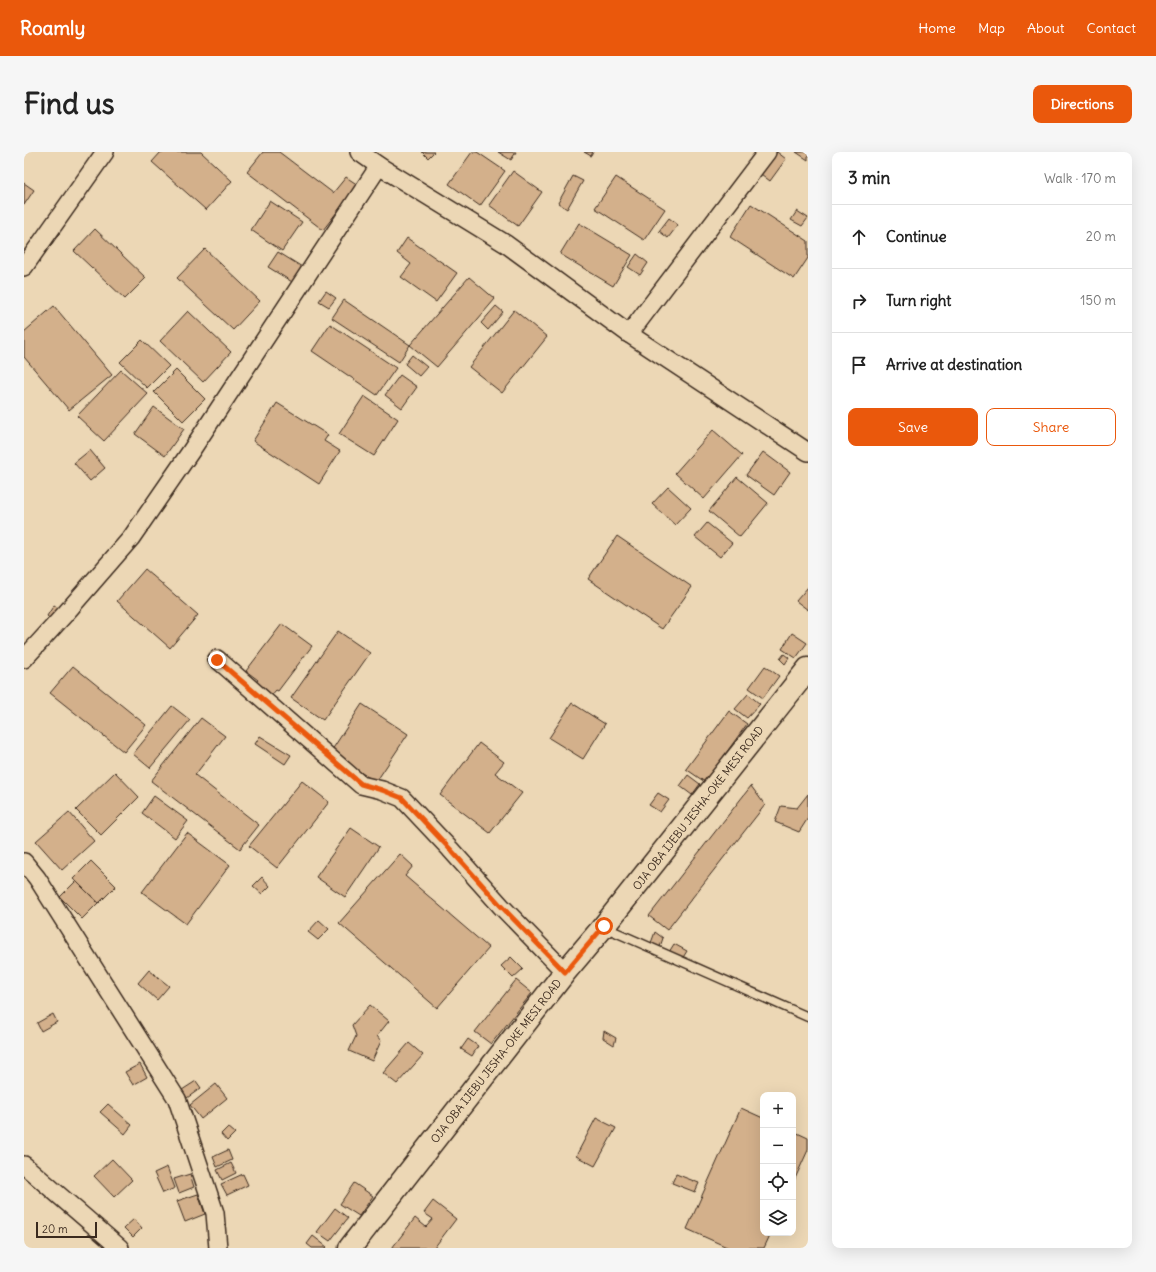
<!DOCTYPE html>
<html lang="en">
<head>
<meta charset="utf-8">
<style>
  :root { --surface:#fff; --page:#f6f6f6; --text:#222; --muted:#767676; --line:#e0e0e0; --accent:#ea580c }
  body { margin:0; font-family:Delius,sans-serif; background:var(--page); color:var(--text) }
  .controls { position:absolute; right:12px; bottom:12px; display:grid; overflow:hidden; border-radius:8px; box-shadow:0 4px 16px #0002 }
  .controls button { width:36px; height:36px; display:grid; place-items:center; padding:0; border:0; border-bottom:1px solid var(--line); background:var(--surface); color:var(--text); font:20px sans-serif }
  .scale { position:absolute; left:12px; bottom:10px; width:61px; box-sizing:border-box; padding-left:4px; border:2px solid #3b2a1e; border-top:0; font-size:11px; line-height:14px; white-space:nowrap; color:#3b2a1e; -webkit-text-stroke:3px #ecd7b5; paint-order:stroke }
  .stop { position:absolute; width:12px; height:12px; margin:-9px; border:3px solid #ea580c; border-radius:50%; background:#fff }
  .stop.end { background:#ea580c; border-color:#fff; box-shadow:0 1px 4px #0008 }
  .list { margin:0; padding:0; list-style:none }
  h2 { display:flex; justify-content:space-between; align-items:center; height:52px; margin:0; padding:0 16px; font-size:17px }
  h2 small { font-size:13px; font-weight:400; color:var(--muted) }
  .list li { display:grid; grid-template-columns:26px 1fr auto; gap:12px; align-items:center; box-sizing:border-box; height:64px; padding:0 16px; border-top:1px solid var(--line) }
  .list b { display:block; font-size:15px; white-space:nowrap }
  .list em { font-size:13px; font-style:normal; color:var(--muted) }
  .actions { display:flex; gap:8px; padding:12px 16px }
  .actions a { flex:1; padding:9px 0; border:1px solid var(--accent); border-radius:8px; text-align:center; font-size:14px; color:var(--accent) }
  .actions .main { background:var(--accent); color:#fff }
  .icon { flex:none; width:22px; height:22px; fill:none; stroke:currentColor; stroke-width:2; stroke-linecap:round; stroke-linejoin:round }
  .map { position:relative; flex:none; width:784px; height:1096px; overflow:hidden; border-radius:8px }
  header { display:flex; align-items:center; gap:24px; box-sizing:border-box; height:56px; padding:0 20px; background:var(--accent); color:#fff }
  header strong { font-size:19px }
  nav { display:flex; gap:22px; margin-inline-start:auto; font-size:14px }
  .intro { display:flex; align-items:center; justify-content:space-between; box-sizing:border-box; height:96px; padding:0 24px }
  h1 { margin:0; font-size:28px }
  .button { padding:10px 18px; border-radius:8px; background:var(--accent); color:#fff; font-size:14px; font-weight:700 }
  main { display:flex; gap:24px; padding:0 24px }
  aside { flex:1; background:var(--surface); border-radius:8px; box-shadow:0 4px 16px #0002 }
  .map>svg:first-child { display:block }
  .building { fill:#d3b08b; stroke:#3b2a1e }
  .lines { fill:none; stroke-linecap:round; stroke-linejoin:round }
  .lane-casing { stroke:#3b2a1e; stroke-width:11 }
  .street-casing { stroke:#3b2a1e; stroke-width:20 }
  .secondary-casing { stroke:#3b2a1e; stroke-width:25 }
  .lane { stroke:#ecd7b5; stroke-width:8 }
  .street { stroke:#ecd7b5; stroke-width:17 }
  .secondary { stroke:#ecd7b5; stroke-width:22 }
  .route { stroke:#ea580c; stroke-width:5 }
  .labels { text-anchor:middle; stroke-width:3; stroke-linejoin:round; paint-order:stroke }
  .street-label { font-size:11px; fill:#3b2a1e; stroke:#ecd7b5 }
</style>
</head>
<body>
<header>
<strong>Roamly</strong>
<nav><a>Home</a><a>Map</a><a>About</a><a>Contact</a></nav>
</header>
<div class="intro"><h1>Find us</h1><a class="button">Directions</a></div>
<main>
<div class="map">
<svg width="784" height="1096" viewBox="0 0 784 1096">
  <rect width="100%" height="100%" fill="#ecd7b5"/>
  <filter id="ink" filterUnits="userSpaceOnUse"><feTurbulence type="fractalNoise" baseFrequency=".025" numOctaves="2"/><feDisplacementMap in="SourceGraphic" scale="8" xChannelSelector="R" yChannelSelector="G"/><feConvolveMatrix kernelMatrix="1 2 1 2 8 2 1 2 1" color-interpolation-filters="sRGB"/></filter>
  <g filter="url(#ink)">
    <!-- building -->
    <g class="building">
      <polygon points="137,0 177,0 208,29 182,58 128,10"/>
      <polygon points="239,0 255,0 309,41 322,25 334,33 299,78 223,20"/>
      <polygon points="398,0 410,0 404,6"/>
      <polygon points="448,0 453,0 481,19 456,54 425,32"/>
      <polygon points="474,0 492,0 487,8"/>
      <polygon points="560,0 569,0 567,4"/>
      <polygon points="748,0 753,0 762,7 746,29 733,19"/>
      <polygon points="772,0 784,0 784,8"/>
      <polygon points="489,19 518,40 494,74 465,53"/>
      <polygon points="549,24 559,29 543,57 534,51"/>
      <polygon points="592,25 641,57 620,88 571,56"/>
      <polygon points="0,31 10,38 0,53"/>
      <polygon points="246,49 278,70 258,99 227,78"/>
      <polygon points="727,52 784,89 784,106 770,127 706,85"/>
      <polygon points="773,59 784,66 778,74 767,68"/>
      <polygon points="645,66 654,73 644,86 635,79"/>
      <polygon points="555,71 608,103 589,134 536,102"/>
      <polygon points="71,77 122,126 101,147 50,99"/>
      <polygon points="383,86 433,121 412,150 377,125 387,112 373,101"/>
      <polygon points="181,97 236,149 209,178 153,126"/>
      <polygon points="254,100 283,118 273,133 244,115"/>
      <polygon points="613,102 624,111 616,123 604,115"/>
      <polygon points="445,125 471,147 413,215 386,193"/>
      <polygon points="302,139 312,146 305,155 295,149"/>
      <polygon points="320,148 386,193 375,210 308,166"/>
      <polygon points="30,154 88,223 45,258 0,205 0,180"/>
      <polygon points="472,154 479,160 464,178 457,171"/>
      <polygon points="490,158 523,185 478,241 445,215"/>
      <polygon points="164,159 207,200 179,230 136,189"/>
      <polygon points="306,172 372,216 353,243 288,199"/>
      <polygon points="118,188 145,214 123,236 96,210"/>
      <polygon points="388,203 403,215 395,224 381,212"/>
      <polygon points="97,218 124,242 80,289 53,264"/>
      <polygon points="152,218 181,247 159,269 130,240"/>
      <polygon points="376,223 393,235 378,256 361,243"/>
      <polygon points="340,244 374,267 350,304 315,282"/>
      <polygon points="253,251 304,283 300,289 316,299 295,332 229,289"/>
      <polygon points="130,255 160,277 141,304 111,282"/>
      <polygon points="689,278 718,303 680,347 651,321"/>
      <polygon points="66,298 81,316 66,329 50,311"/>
      <polygon points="739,300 766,320 750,343 722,323"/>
      <polygon points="713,325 744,351 716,385 685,359"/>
      <polygon points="644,335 667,356 651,373 628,352"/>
      <polygon points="683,371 708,391 696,405 671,385"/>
      <polygon points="593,384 668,435 638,477 564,427"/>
      <polygon points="121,417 174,463 146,496 93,449"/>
      <polygon points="784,435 784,458 772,449"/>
      <polygon points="30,453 38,458 30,470 23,464"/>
      <polygon points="258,472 288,494 254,539 252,538 246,545 230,533 234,528 222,519"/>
      <polygon points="314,479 346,501 299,568 267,546"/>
      <polygon points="768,481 783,491 772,506 758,497"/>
      <polygon points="760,502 765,506 761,512 756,507"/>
      <polygon points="49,514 122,573 100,600 26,541"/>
      <polygon points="741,514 755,524 739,546 725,536"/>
      <polygon points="724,542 736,552 723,566 711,557"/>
      <polygon points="548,551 581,572 559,607 525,586"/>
      <polygon points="338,552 384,582 352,630 306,601"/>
      <polygon points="148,554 166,568 126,616 109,602"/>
      <polygon points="705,559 723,572 681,630 662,617"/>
      <polygon points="177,566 201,584 171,623 235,673 216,697 127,629"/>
      <polygon points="236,584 267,603 261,612 231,592"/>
      <polygon points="455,591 480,610 471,621 498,641 466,681 416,643"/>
      <polygon points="91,620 115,645 77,683 52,658"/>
      <polygon points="664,623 676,632 668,643 656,634"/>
      <polygon points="278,629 305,650 253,716 225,694"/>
      <polygon points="727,634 741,653 643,778 625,764"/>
      <polygon points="634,641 645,648 636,660 625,653"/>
      <polygon points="784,642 784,666 775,680 751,670 757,654 773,656"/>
      <polygon points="130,644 164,669 151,686 118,661"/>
      <polygon points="45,660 70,689 38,718 12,689"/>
      <polygon points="327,676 355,695 321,745 292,725"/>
      <polygon points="163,681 206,713 162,772 118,740"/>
      <polygon points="376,702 389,714 381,724 465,796 413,856 315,771"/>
      <polygon points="67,709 92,734 75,751 49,727"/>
      <polygon points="238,725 246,734 238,742 229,734"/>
      <polygon points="52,729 74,751 58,767 36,745"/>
      <polygon points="295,768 305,777 294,788 284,780"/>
      <polygon points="631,780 639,786 636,795 627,791"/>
      <polygon points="650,792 663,799 658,807 645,800"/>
      <polygon points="487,805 499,817 489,826 477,814"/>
      <polygon points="125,818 145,834 133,848 114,831"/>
      <polygon points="492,828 508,841 467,892 451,880"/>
      <polygon points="346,853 365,869 353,884 357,889 348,909 325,899 332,884 328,873"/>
      <polygon points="29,862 33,870 17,879 13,871"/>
      <polygon points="580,879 592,886 590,893 579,886"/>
      <polygon points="444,887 454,894 448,904 437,897"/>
      <polygon points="385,891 399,903 373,932 359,921"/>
      <polygon points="116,912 123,925 109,933 101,920"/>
      <polygon points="172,929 177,936 163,946 158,938"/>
      <polygon points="192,932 203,946 177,967 166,953"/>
      <polygon points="84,952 108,973 101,982 76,960"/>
      <polygon points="717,956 739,966 739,1081 747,1081 740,1096 705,1096 663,1077"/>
      <polygon points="572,966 592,976 571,1014 552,1004"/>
      <polygon points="204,975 211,981 203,989 197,982"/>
      <polygon points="769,979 784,986 784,998 769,1031"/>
      <polygon points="204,998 208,1008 193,1015 189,1005"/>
      <polygon points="88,1007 108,1028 90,1045 70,1024"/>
      <polygon points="207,1011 212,1021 198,1028 193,1018"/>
      <polygon points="143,1015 151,1036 139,1041 130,1021"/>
      <polygon points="166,1022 170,1035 155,1041 150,1027"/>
      <polygon points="219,1022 224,1033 203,1043 197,1032"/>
      <polygon points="652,1022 675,1031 671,1040 648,1031"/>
      <polygon points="330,1031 349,1044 335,1064 316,1052"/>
      <polygon points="174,1042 181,1062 161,1070 153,1049"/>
      <polygon points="409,1049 432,1067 410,1096 368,1096 391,1066 402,1075 409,1067 400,1061"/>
      <polygon points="311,1056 324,1066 306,1089 293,1080"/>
      <polygon points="110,1067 118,1076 109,1085 100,1076"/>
      <polygon points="289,1084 303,1095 302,1096 288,1096 283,1092"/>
    </g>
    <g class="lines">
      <defs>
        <polyline id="lane" points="580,775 784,865"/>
        <g id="street">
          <polyline points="335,0 355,14 482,92 605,182 784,300"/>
          <polyline points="0,115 81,0"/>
          <polyline points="605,182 743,0"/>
          <polyline points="0,507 41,462 107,386 167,299 355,14"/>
          <polyline points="193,507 337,633 358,638 378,646 426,697 477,754 541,820"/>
          <polyline points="0,710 13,726 153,947 191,1061 194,1096"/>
          <polyline points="0,1013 96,1096"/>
        </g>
        <polyline id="secondary" points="326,1096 541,820 580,774 784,517"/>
      </defs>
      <!-- lane casing -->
      <use href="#lane" class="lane-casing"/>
      <!-- street casing -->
      <use href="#street" class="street-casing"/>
      <!-- secondary casing -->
      <use href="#secondary" class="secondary-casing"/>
      <!-- lane -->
      <use href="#lane" class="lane"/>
      <!-- street -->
      <use href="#street" class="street"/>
      <!-- secondary -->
      <use href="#secondary" class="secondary"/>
    </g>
  </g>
  <g class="lines" filter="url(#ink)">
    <!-- route -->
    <polyline class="route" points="193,508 337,632 358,638 378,646 426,697 477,754 541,820 580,774"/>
  </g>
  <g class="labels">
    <!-- street labels -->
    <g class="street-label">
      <text transform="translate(674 656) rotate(-52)" y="4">OJA OBA IJEBU JESHA-OKE MESI ROAD</text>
      <text transform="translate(472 909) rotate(-52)" y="4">OJA OBA IJEBU JESHA-OKE MESI ROAD</text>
    </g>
  </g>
</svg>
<div class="controls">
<button>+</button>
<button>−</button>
<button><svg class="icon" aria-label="locate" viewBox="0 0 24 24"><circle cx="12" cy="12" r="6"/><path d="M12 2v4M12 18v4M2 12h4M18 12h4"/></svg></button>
<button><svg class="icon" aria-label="layers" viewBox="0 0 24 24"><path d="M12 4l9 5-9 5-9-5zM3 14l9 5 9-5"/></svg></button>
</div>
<div class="scale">20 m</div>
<div class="stop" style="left:580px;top:774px"></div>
<div class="stop end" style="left:193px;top:508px"></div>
</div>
<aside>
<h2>3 min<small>Walk · 170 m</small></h2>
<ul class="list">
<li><svg class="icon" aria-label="ahead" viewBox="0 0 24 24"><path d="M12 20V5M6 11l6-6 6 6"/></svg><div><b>Continue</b></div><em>20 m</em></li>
<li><svg class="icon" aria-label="right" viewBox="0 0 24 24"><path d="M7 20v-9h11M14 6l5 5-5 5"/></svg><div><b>Turn right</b></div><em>150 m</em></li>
<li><svg class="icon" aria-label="arrive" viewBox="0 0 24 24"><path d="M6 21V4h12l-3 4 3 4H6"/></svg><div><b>Arrive at destination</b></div></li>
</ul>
<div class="actions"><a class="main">Save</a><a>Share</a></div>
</aside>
</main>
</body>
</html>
